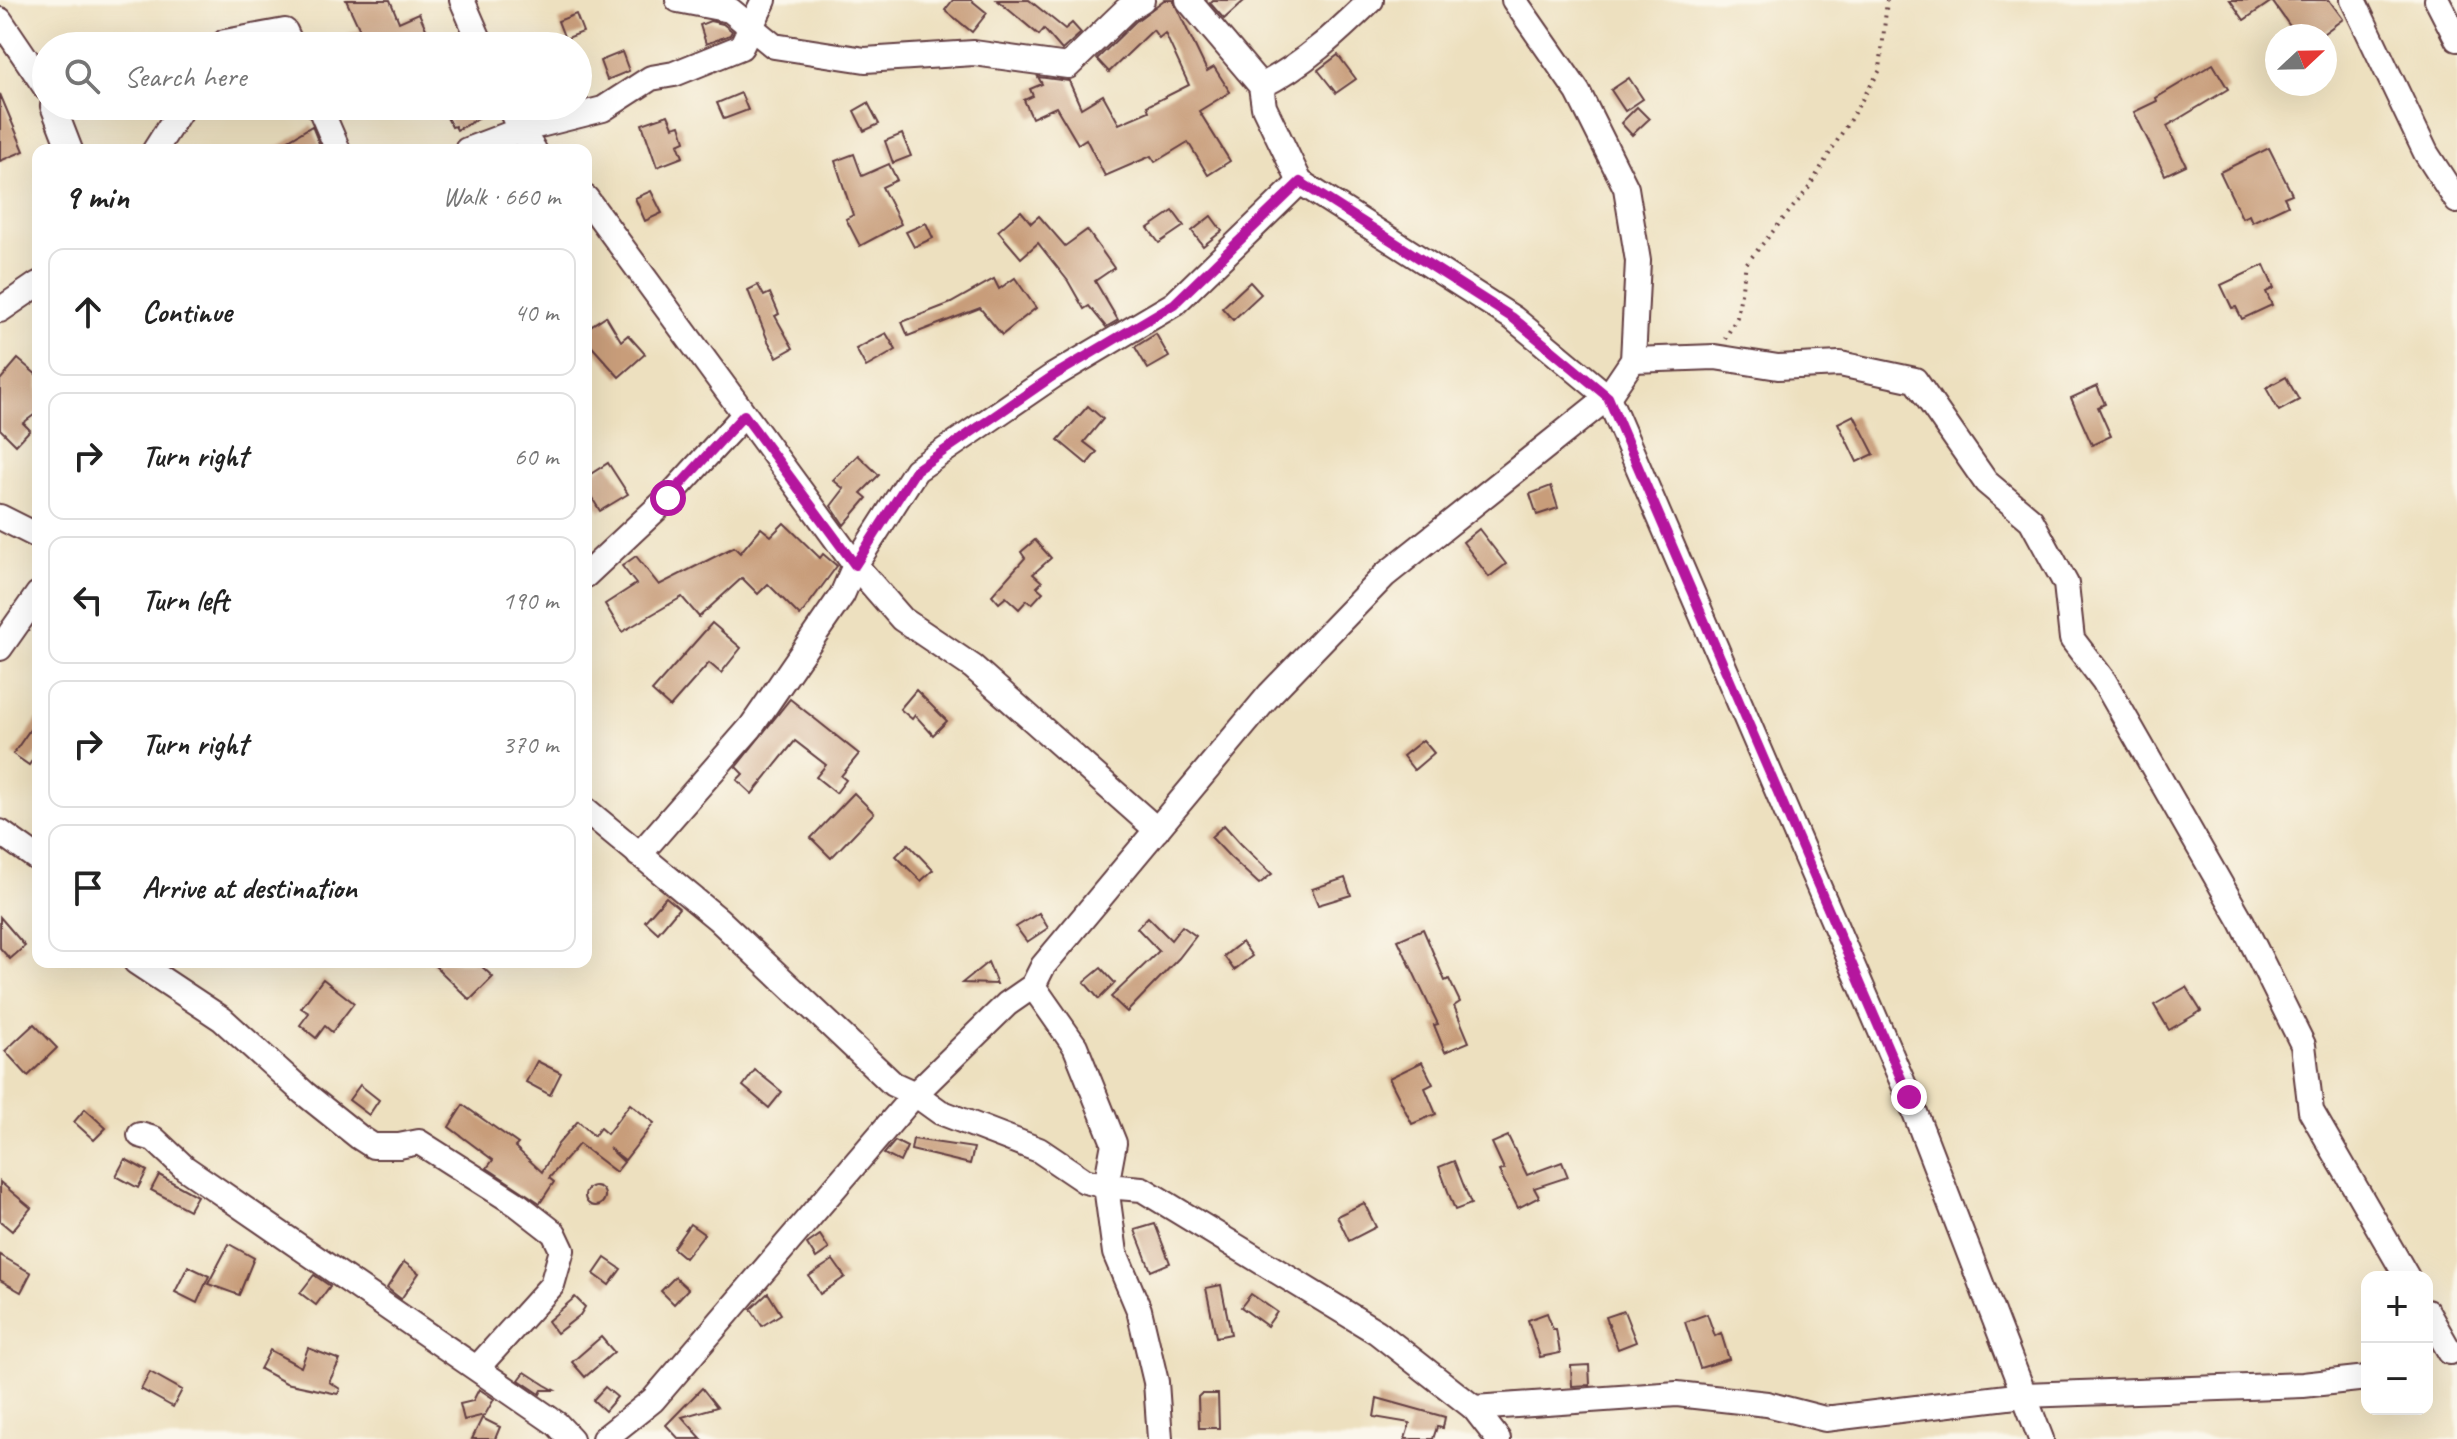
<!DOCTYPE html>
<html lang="en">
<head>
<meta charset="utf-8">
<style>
  :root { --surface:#fff; --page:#f6f6f6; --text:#222; --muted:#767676; --line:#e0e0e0 }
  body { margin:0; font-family:Caveat,sans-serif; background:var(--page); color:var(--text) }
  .controls { position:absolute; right:24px; bottom:24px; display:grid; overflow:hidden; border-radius:16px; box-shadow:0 8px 32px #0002 }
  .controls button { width:72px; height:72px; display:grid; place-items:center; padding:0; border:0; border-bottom:2px solid var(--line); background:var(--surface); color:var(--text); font:40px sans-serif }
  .compass { position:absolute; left:2265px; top:24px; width:72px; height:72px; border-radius:50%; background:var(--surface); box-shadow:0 8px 32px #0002; rotate:68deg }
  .stop { position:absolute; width:24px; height:24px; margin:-18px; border:6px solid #b5179e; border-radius:50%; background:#fff }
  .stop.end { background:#b5179e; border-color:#fff; box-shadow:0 2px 8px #0008 }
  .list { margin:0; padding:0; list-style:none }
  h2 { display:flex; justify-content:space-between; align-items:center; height:104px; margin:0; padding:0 32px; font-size:34px }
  h2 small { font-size:26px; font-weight:400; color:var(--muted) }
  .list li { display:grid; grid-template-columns:52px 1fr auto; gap:24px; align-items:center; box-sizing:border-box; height:128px; margin:0 16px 16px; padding:0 16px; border:2px solid var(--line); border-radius:16px }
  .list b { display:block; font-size:30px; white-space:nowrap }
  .list em { font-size:26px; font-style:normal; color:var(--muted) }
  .icon { flex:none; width:44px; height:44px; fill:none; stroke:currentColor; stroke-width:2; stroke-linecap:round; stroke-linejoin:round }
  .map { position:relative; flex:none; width:2457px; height:1439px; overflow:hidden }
  .search { position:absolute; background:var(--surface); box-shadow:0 8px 32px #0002; left:32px; top:32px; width:560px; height:88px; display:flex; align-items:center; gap:20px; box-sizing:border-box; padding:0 28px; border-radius:44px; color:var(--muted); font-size:30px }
  .panel { position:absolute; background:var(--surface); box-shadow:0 8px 32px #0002; left:32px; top:144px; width:560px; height:824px; border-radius:16px }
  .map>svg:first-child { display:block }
  .building { fill:#c89d7a }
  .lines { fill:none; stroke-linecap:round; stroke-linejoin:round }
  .street-casing { stroke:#623c41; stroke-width:28 }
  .path { stroke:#623c41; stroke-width:4; stroke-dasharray:2 6; stroke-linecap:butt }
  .street { stroke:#fff; stroke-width:24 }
  .route { stroke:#b5179e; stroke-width:10 }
</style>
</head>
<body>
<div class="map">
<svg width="2457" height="1439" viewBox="0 0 2457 1439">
  <rect width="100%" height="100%" fill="#fbf7ec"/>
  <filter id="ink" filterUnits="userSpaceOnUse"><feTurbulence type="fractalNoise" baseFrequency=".0125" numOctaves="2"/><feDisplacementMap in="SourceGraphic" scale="16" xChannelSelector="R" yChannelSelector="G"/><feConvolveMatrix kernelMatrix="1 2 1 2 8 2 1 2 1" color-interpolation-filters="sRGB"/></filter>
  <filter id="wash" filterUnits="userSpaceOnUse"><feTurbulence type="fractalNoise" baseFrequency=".006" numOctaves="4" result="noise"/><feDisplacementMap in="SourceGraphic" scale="32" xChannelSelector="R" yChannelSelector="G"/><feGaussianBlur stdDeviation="1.8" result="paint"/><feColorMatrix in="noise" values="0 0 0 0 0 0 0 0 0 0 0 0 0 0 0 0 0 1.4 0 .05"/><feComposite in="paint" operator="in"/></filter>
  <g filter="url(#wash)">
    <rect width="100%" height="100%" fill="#ede0bf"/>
    <g id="blocks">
      <!-- building -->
      <g class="building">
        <polygon points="346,0 390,0 399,22 419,13 430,38 412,46 321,46 320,42 360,30"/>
        <polygon points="953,0 971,0 987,13 972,32 945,10"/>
        <polygon points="997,0 1029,0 1065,29 1072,23 1081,33 1062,50 1044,29 1039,35"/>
        <polygon points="1164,0 1173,0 1207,71 1214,67 1230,92 1199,111 1230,161 1208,175 1188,142 1155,162 1151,156 1105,176 1086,139 1078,144 1056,107 1032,118 1024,100 1033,96 1030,89 1042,84 1038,77 1069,81 1081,108 1103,95 1119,124 1149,111 1147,106 1189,85 1165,33 1159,38 1153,30 1109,72 1097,59 1135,22"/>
        <polygon points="1213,0 1245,0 1224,19 1210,3"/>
        <polygon points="2230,0 2329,0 2343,19 2320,36 2297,36 2272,1 2244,20"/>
        <polygon points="576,14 583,32 565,39 558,21"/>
        <polygon points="710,21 723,24 732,31 730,35 706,44 700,25"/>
        <polygon points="622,52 629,71 607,80 600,61"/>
        <polygon points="1338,55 1356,79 1336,93 1318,70"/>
        <polygon points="2213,64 2228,89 2167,126 2186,165 2165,175 2134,112 2157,101 2156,98"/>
        <polygon points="1629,78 1643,99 1625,111 1611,90"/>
        <polygon points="741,93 748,110 724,119 717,103"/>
        <polygon points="0,94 24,151 0,161"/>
        <polygon points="868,103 879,124 864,131 854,111"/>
        <polygon points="441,106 472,106 478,119 457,130 455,126 452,127"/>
        <polygon points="1637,107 1649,119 1632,135 1621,123"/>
        <polygon points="668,115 673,127 680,125 685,141 678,144 683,157 657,167 642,124"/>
        <polygon points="312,126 320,146 312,150 272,150"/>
        <polygon points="902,134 911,156 893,163 885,141"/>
        <polygon points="2269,148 2292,194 2284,197 2288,205 2252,222 2249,215 2242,218 2220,172"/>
        <polygon points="854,154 862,176 889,164 897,180 882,187 901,224 860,246 846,219 853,215 835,161"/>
        <polygon points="651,191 662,213 645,221 635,198"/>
        <polygon points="1021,211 1031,223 1039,216 1065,246 1087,230 1114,268 1095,281 1118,320 1106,327 1089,306 1084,309 1068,281 1038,243 1021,258 998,231"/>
        <polygon points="1173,211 1184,226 1159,243 1148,228"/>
        <polygon points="1211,216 1222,231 1203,246 1192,231"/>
        <polygon points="926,223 933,238 914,247 906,232"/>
        <polygon points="2264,265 2274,288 2266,292 2272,305 2242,319 2236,307 2232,308 2221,285"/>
        <polygon points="1015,278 1036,308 1002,335 980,308 908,336 902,322 951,303 994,279 999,289"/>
        <polygon points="1250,282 1261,294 1233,320 1222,308"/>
        <polygon points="758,285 764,296 770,293 779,314 775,316 793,348 777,357 768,341 748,290"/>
        <polygon points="606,316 621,341 628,335 645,354 619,377 586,340 586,329"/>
        <polygon points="886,333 896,350 866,367 856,349"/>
        <polygon points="1156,334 1169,357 1148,369 1135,347"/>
        <polygon points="18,359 38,376 38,412 23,423 30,430 16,445 0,429 0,380"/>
        <polygon points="2286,377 2299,400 2279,411 2266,388"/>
        <polygon points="2097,386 2105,404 2098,407 2111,436 2092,445 2071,398"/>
        <polygon points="1088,406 1103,419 1084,442 1097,452 1087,464 1058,440"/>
        <polygon points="1854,415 1874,454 1857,462 1838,423"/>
        <polygon points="858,455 879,475 861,493 867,498 844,525 831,506 844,489 833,480"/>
        <polygon points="608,463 628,494 600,511 586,488 586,477"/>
        <polygon points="1551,486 1558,508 1537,515 1530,494"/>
        <polygon points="784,523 820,558 823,554 837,566 800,616 768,584 758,594 742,578 699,617 682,597 622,632 605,604 636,584 622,566 636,556 659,585 734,547 740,553 761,528 771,536"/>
        <polygon points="1479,529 1506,564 1489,577 1463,542"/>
        <polygon points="1035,540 1051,558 1033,574 1042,582 1037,587 1043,592 1032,604 1027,600 1019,609 1006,597 999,603 992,595 1025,558 1021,552"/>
        <polygon points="712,623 741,648 721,673 709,663 670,707 652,691"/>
        <polygon points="916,690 947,721 933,735 915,715 912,719 900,709"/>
        <polygon points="790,699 859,754 841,776 846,780 836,793 816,777 826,765 795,741 752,794 737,780 743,774 736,767"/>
        <polygon points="38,718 38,752 29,765 13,754"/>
        <polygon points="1423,740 1434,753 1414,770 1403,756"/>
        <polygon points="854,793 874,813 831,858 811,838"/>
        <polygon points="1224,825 1241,844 1272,874 1259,884 1230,857 1211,837"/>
        <polygon points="908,844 933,870 921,881 896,856"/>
        <polygon points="1345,878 1351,895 1318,905 1312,889"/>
        <polygon points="666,897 679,908 658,933 645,921"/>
        <polygon points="1039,913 1048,928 1027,942 1016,927"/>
        <polygon points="0,917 25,946 10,959 0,948"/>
        <polygon points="1148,917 1171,940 1182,926 1196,936 1179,958 1127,1012 1111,997 1159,951 1137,928"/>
        <polygon points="1423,929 1445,981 1449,979 1460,1002 1454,1006 1469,1042 1445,1052 1434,1025 1438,1024 1398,940"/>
        <polygon points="1242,942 1252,956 1234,970 1224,956"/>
        <polygon points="431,962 477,962 493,977 470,1000"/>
        <polygon points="988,962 997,984 962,983"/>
        <polygon points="1101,968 1115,983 1099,999 1084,982"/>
        <polygon points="323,979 354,1003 332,1032 325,1026 316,1038 300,1025 309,1013 301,1008"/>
        <polygon points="2186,987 2201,1011 2169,1030 2154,1005"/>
        <polygon points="34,1024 57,1048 28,1076 5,1051"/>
        <polygon points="537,1061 561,1073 550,1095 526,1082"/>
        <polygon points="1422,1062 1433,1084 1425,1088 1436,1114 1412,1124 1389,1078"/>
        <polygon points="755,1070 782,1092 769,1108 743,1086"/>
        <polygon points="360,1085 379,1100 369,1115 349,1100"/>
        <polygon points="630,1104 654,1123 625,1160 609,1148 624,1162 616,1172 579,1144 549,1178 554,1182 540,1203 487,1168 493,1160 449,1127 463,1105 518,1144 515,1147 542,1172 558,1144 578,1121 594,1136 600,1128 607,1134"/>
        <polygon points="85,1109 106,1128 94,1140 74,1122"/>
        <polygon points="1508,1136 1527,1175 1562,1162 1568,1177 1534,1188 1539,1197 1518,1208 1499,1171 1504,1169 1492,1143"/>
        <polygon points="913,1139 974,1148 970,1164 911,1150"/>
        <polygon points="895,1141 907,1147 900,1162 884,1154"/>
        <polygon points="125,1159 147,1171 138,1188 116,1176"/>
        <polygon points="1454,1161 1471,1204 1455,1210 1439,1167"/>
        <polygon points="159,1175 197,1196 189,1210 151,1190"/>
        <polygon points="0,1182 31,1208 12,1231 0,1221"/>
        <circle cx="595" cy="1196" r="10"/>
        <polygon points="1364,1203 1376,1227 1349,1241 1337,1216"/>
        <polygon points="690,1224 704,1234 685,1258 673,1248"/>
        <polygon points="1155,1224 1170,1263 1151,1271 1135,1230"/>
        <polygon points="820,1235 829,1249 816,1258 807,1244"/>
        <polygon points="229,1244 254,1258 239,1295 208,1284"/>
        <polygon points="0,1255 31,1273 21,1292 0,1280"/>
        <polygon points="605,1258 621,1269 609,1285 594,1274"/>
        <polygon points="833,1260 845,1277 820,1294 809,1276"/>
        <polygon points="404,1262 419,1273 401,1299 387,1288"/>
        <polygon points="188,1266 209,1276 197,1303 175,1292"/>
        <polygon points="314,1275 330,1286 316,1305 300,1293"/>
        <polygon points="675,1277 688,1289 674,1304 661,1291"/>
        <polygon points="1221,1285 1231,1334 1216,1337 1206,1288"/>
        <polygon points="768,1293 781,1314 762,1326 751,1309"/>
        <polygon points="1251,1294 1277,1312 1267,1326 1241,1307"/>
        <polygon points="575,1297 585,1307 580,1315 557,1333 548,1321"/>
        <polygon points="1624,1311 1636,1342 1618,1349 1606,1317"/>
        <polygon points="1547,1313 1553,1329 1556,1329 1560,1353 1540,1357 1528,1320"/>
        <polygon points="1707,1314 1715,1336 1721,1333 1729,1359 1700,1368 1685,1322"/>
        <polygon points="601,1337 614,1352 585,1377 572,1362"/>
        <polygon points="308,1348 340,1360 329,1382 340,1389 338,1394 286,1383 260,1369 270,1350 301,1367"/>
        <polygon points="1589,1365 1590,1385 1572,1386 1571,1366"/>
        <polygon points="150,1372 182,1390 173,1407 141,1389"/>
        <polygon points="525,1372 545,1385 554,1390 542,1390 540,1394 519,1380"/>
        <polygon points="605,1387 617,1397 605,1411 593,1400"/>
        <polygon points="702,1388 717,1407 682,1417 702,1439 679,1439 666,1425"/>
        <polygon points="479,1389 494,1399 485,1415 464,1420 460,1404 473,1401"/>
        <polygon points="1201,1394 1218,1394 1219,1428 1199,1428 1198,1397"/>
        <polygon points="1377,1398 1445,1417 1443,1428 1437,1427 1433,1439 1405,1439 1410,1423 1374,1417"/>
        <polygon points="482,1418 500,1427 495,1439 472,1439"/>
      </g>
    </g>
  </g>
  <g filter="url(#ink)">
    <use href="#blocks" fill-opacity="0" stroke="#623c41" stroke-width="2"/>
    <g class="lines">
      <defs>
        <g id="street">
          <polyline points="462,0 482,46"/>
          <polyline points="678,0 730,10 774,46 865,60 974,53 1068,66 1126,10 1142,0"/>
          <polyline points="1188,0 1261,86 1264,107 1300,182 1513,318 1608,397 1909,1097 2041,1439"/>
          <polyline points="2353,0 2426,153 2457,201"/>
          <polyline points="2437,0 2457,39"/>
          <polyline points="0,20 46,88"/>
          <polyline points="222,46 225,42 285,31 292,46"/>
          <path d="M 1261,86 C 1303,65 1338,32 1371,0"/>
          <polyline points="53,106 70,150"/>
          <polyline points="319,106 338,150"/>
          <polyline points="509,106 520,130 534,150"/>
          <polyline points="155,150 183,106"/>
          <polyline points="467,150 520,130 603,109 651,78 674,74 741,47 764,0"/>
          <polyline points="586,198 855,565 902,619 973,667 1157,830"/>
          <polyline points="0,310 38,284"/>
          <polyline points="1633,360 1715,357 1778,367 1840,364 1915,380 1986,482 2031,520 2066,584 2072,639 2104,681 2242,922 2303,1045 2311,1111 2407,1277"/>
          <polyline points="0,517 38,536"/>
          <polyline points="586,575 668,498 744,415"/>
          <polyline points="0,648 38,594"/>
          <polyline points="586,810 718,919 893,1084 915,1094 940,1112 1039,1150 1085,1181 1106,1186 1142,1189 1377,1332 1474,1408 1498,1439"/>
          <polyline points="0,832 38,859"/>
          <polyline points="639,855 751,727 842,595 855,565 916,470 1053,376 1174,304 1300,182"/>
          <polyline points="136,962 222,1019 304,1093 359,1137 373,1146 399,1146 419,1142 518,1205 554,1233 562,1250 552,1285 477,1368"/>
          <polyline points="1033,986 1075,1046 1114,1143 1106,1186 1115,1253 1139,1310 1156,1382 1160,1439"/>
          <polyline points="140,1135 154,1139 185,1168 557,1424 571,1439"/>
          <polyline points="2427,1312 2450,1352"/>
          <polyline points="1474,1408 1677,1394 1767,1404 1825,1419 2024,1395 2303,1385 2367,1378"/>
          <polyline points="604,1439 653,1400 915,1094 1007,1004 1033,986 1043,966 1270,694 1385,575 1608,397 1633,360 1638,261 1626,188 1578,92 1514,0"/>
        </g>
      </defs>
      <!-- street casing -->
      <use href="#street" class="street-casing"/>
      <!-- path -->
      <polyline class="path" points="1725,339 1737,317 1746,264 1808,189 1880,70 1887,0"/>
      <!-- street -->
      <use href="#street" class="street"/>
    </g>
  </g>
  <g class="lines" filter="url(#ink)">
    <!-- route -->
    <polyline class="route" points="668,498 744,415 855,565 916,470 1053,376 1174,304 1300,182 1513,318 1608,397 1909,1097"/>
  </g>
</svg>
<div class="controls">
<button>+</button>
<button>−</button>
</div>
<svg class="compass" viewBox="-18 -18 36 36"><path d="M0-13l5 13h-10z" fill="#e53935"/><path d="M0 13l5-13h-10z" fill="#767676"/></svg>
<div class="stop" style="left:668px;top:498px"></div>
<div class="stop end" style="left:1909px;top:1097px"></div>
<div class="search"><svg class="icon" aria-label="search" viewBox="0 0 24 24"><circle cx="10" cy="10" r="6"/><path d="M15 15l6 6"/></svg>Search here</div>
<section class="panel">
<h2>9 min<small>Walk · 660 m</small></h2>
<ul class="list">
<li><svg class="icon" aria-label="ahead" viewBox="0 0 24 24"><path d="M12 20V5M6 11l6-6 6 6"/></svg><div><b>Continue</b></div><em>40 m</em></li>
<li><svg class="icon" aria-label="right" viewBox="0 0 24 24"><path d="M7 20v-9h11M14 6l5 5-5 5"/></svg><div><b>Turn right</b></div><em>60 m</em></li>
<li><svg class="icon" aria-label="left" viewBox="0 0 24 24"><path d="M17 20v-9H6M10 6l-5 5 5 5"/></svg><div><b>Turn left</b></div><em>190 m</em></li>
<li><svg class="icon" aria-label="right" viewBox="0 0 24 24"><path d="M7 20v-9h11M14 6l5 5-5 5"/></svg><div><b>Turn right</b></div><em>370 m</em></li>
<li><svg class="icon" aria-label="arrive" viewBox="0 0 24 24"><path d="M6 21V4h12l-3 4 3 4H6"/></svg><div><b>Arrive at destination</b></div></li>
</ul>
</section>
</div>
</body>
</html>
